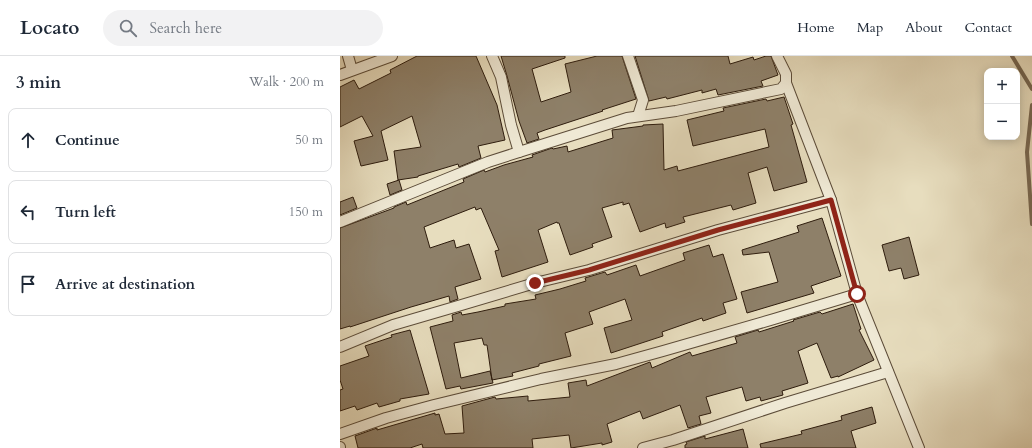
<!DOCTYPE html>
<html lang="en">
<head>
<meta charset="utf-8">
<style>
  :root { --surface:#fff; --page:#f2f2f3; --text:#1f2937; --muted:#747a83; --line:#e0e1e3 }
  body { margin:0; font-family:Cardo,serif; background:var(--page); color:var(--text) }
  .controls { position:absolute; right:12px; top:12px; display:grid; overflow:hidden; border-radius:8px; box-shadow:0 2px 10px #0003 }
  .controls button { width:36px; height:36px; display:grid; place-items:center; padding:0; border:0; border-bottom:1px solid var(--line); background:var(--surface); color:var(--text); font:20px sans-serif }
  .stop { position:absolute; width:12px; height:12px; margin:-9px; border:3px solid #8f2418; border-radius:50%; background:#fff }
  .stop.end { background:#8f2418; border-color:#fff; box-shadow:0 1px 4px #0008 }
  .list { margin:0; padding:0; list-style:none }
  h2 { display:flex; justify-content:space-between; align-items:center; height:52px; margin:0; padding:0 16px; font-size:17px }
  h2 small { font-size:13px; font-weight:400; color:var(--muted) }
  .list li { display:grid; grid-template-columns:26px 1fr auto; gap:12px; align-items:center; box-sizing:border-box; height:64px; margin:0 8px 8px; padding:0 8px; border:1px solid var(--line); border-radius:8px }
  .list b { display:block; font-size:15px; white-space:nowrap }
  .list em { font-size:13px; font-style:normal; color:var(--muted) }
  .icon { flex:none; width:22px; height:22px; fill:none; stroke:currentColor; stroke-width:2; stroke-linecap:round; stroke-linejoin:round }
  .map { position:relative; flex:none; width:692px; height:392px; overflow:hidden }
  header { display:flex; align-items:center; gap:24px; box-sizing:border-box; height:56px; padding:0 20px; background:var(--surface); border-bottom:1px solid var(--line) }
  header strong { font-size:19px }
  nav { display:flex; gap:22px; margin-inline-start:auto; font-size:14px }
  .search { width:280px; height:36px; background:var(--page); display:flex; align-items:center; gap:10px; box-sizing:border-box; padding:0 14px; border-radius:22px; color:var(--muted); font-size:15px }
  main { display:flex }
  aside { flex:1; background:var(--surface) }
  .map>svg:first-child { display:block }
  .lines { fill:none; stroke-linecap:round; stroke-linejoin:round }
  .stream { stroke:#776853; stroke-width:4 }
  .building { fill:#8e8069; stroke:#2e1c0d }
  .street-casing { stroke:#5c4c39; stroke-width:12 }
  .street { stroke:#efe9d5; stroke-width:10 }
  .route { stroke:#8f2418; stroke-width:5 }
</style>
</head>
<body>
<header>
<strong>Locato</strong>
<div class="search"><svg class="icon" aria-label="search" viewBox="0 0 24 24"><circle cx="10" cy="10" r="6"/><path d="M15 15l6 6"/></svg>Search here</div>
<nav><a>Home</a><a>Map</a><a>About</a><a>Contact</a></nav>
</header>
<main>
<aside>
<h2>3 min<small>Walk · 200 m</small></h2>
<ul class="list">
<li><svg class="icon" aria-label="ahead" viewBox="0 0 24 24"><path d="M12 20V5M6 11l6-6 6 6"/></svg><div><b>Continue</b></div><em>50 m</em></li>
<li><svg class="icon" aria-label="left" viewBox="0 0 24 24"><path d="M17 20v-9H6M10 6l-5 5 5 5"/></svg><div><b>Turn left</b></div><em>150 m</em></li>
<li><svg class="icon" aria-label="arrive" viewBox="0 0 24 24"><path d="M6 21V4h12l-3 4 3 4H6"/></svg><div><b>Arrive at destination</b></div></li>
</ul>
</aside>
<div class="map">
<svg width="692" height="392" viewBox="0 0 692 392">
  <rect width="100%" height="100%" fill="#e7ddbe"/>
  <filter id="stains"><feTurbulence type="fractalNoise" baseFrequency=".005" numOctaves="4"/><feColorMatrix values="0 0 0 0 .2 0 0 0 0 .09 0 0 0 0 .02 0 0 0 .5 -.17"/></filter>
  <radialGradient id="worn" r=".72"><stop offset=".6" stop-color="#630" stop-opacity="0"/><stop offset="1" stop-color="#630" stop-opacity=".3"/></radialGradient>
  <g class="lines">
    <!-- stream -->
    <g class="stream">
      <polyline points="672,0 692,33"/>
      <polyline points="692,49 687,96 692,168"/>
    </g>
  </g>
  <!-- building -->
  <g class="building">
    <polygon points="77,0 136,0 157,49 165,84 138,90 141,102 119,111 118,108 78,120 78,121 58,124 54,95 81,91 72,60 41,75 48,104 21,110 14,85 33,80 22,60 0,71 0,31 14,24 19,33 51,17 50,14"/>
    <polygon points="161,0 225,0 225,2 192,13 201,46 231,36 225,8 257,0 282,0 296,43 262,54 263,55 205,74 197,77 199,83 187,87 179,65 167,20"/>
    <polygon points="295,0 388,0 390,8 413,1 414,4 426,0 431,0 438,19 421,25 423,30 378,39 376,33 362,37 362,34 327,43 326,41 309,45"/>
    <polygon points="444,41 453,68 451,69 467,126 434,135 427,111 408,117 416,147 393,154 391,149 343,161 345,166 326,172 325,167 300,176 289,147 283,149 283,146 262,152 272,181 252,188 253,191 230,199 219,167 217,167 217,166 198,174 208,206 162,221 155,195 159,194 141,152 136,154 135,151 84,171 90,192 114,184 116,192 129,188 141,223 115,231 118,243 110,246 109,240 71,251 10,271 10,270 0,273 0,172 54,152 54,151 66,146 67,149 124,126 123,123 144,114 145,116 164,109 193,101 192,99 212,92 213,93 227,90 228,96 273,82 272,74 303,70 303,69 323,68 324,114 337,110 338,115 429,91 425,73 353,90 347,64 384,55 383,52 426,43 427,45"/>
    <polygon points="59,124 62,134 50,139 47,128"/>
    <polygon points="13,141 17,152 0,159 0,146"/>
    <polygon points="482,162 501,220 471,230 474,237 407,257 401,236 438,226 429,196 403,199 402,194 459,176 457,170"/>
    <polygon points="569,181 579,219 564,223 561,212 549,215 542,189"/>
    <polygon points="369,189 373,201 383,198 397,243 383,247 386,257 363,265 362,262 322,276 323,280 271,297 264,272 292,264 285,243 249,256 253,268 225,277 231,300 199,308 199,310 172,317 173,320 152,324 147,289 144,289 142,282 114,287 121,322 150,315 153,327 121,333 120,330 106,333 90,271 113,265 112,259 121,256 122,259 138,256 165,250 165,248 196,243 195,239 220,233 246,225 245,222 265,216 267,219 296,209 300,220 345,204 343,197"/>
    <polygon points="513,248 521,273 519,274 534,304 498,321 498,320 491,322 477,287 458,295 468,327 442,335 443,339 421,345 420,341 406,345 402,331 366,341 371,357 359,360 361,368 348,372 340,349 303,363 300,355 267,368 272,386 262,389 262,387 231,392 229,379 192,383 193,392 83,392 82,388 70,392 18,392 15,380 37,372 37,374 95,357 95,359 99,358 105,378 124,377 122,350 155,341 156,343 188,340 188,345 230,341 228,327 246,324 247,330 310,306 312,312 350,296 352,300 397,287 395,281 418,274 419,276 454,265 453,264 480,256 482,258"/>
    <polygon points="70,274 89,338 60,343 60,345 39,351 37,347 17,354 15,350 0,355 0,334 3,333 0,324 0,310 29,300 25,290 52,281 51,279"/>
    <polygon points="532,351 536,367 511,375 516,392 421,392 420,388 462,378 461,375 502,364 501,360"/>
    <polygon points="403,373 408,392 345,392 345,389 347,388 346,386 365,380 365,383"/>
  </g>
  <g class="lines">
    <defs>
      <g id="street">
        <polyline points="8,0 12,14"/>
        <polyline points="152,0 161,21 171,69 179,96"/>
        <polyline points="288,0 303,44 298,60"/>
        <polyline points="437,0 446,18 446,27 491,144 517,238 579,392"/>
        <polyline points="0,19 52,0"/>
        <polyline points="0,166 148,106 179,96 287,62 336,55 441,33 446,27"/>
        <polyline points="0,291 53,269 118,250 195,227 249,214 378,174 491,144"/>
        <polyline points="0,378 46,362 94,349 201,323 276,308 323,295 434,263 517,238"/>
        <polyline points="0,391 0,392"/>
        <polyline points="303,392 333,384 445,347 548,316"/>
      </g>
    </defs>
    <!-- street casing -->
    <use href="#street" class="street-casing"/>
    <!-- street -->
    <use href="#street" class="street"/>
  </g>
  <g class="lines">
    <!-- route -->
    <polyline class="route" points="195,227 249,214 378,174 491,144 517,238"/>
  </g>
  <rect width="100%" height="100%" filter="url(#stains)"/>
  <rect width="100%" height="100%" fill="url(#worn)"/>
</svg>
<div class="controls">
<button>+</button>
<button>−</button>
</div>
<div class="stop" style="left:517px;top:238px"></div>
<div class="stop end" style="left:195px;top:227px"></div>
</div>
</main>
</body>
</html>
